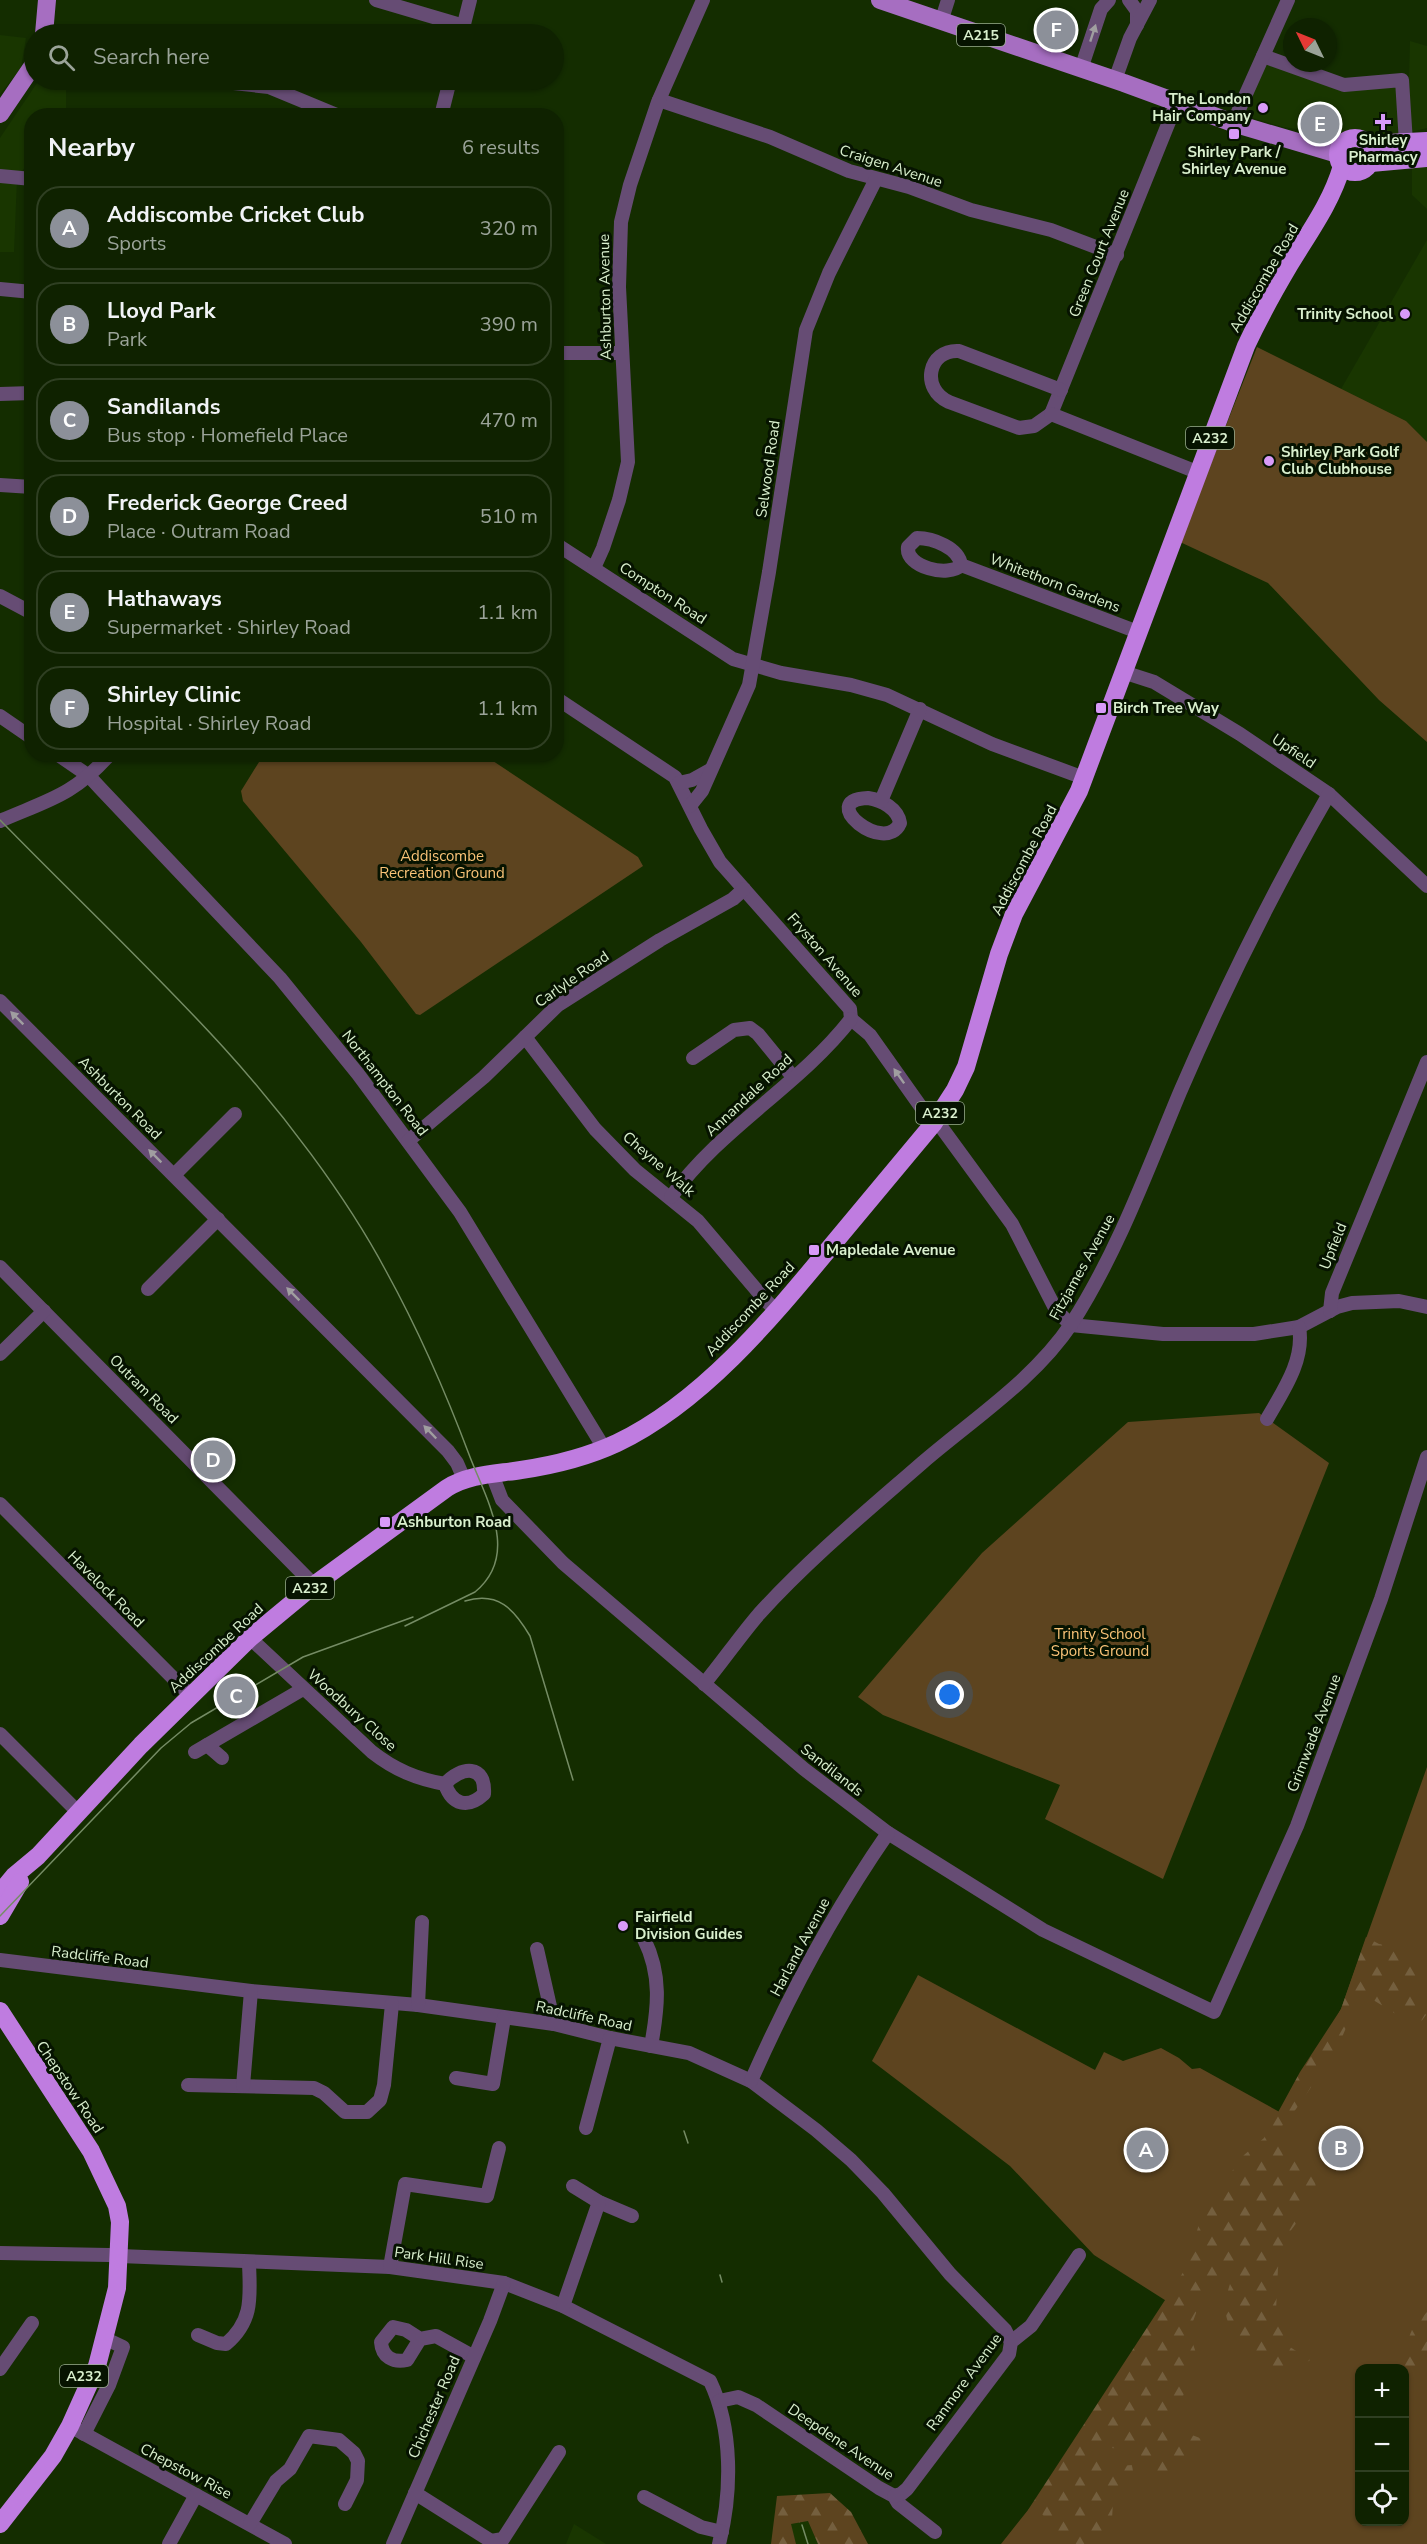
<!DOCTYPE html>
<html lang="en">
<head>
<meta charset="utf-8">
<style>
  :root { --surface:#0f2200; --page:#1d2f0f; --text:#f1f3f6; --muted:#9ba499; --line:#2f3f22; --accent:#8c9099 }
  body { margin:0; font-family:"Nunito Sans",sans-serif; background:var(--page); color:var(--text) }
  .controls { position:absolute; right:18px; bottom:18px; display:grid; overflow:hidden; border-radius:12px; box-shadow:0 2px 4px #0004 }
  .controls button { width:54px; height:54px; display:grid; place-items:center; padding:0; border:0; border-bottom:2px solid var(--line); background:var(--surface); color:var(--text); font:30px sans-serif }
  .compass { position:absolute; left:1283px; top:18px; width:54px; height:54px; border-radius:50%; background:var(--surface); box-shadow:0 2px 4px #0004; rotate:313deg }
  .you { position:absolute; left:950px; top:1695px; width:21px; height:21px; margin:-15px; border:4px solid #fff; border-radius:50%; background:#1a73e8; box-shadow:0 0 0 9px #1a73e833 }
  .badge { display:grid; place-items:center; width:39px; height:39px; border-radius:50%; background:var(--accent); color:#fff; font-size:20px; font-weight:700 }
  .pin { position:absolute; translate:-50% -50%; border:3px solid #fff; box-shadow:0 2px 6px #0006 }
  .list { margin:0; padding:0; list-style:none }
  h2 { display:flex; justify-content:space-between; align-items:center; height:78px; margin:0; padding:0 24px; font-size:26px }
  h2 small { font-size:20px; font-weight:400; color:var(--muted) }
  .list li { display:grid; grid-template-columns:39px 1fr auto; gap:18px; align-items:center; box-sizing:border-box; height:84px; margin:0 12px 12px; padding:0 12px; border:2px solid var(--line); border-radius:24px }
  .list b { display:block; font-size:22px; white-space:nowrap }
  .list p { margin:0; font-size:20px; white-space:nowrap; color:var(--muted) }
  .list em { font-size:20px; font-style:normal; color:var(--muted) }
  .icon { flex:none; width:33px; height:33px; fill:none; stroke:currentColor; stroke-width:2; stroke-linecap:round; stroke-linejoin:round }
  .map { position:relative; flex:none; width:1427px; height:2544px; overflow:hidden }
  .search { position:absolute; background:var(--surface); box-shadow:0 2px 4px #0004; left:24px; top:24px; width:540px; height:66px; display:flex; align-items:center; gap:15px; box-sizing:border-box; padding:0 21px; border-radius:33px; color:var(--muted); font-size:22px }
  .panel { position:absolute; background:var(--surface); box-shadow:0 2px 4px #0004; left:24px; top:108px; width:540px; height:654px; border-radius:24px }
  .map>svg:first-child { display:block }
  .built { fill:#193600 }
  .green { fill:#5d441f; fill-rule:evenodd }
  .forest { fill:url(#forest-firs) }
  .lines { fill:none; stroke-linecap:round; stroke-linejoin:round }
  .minor { stroke:#664c74; stroke-width:14 }
  .major { stroke:#a66ec1; stroke-width:18 }
  .highway { stroke:#bf7ce0; stroke-width:18 }
  .tram { stroke:#758c64; stroke-width:1.5 }
  .oneway { fill:#a09ea0 }
  .poi-dot { fill:#d89af8; stroke:#061300; stroke-width:2 }
  .labels { text-anchor:middle; stroke-width:6; stroke-linejoin:round; paint-order:stroke }
  .shield { fill:#061300; stroke:#9aad90; stroke-width:1.5 }
  .shield-label { font-size:14px; font-weight:bold; fill:#d9efcd }
  .poi-label { font-size:15px; font-weight:bold; fill:#d9efcd; stroke:#061300; text-anchor:start }
  .street-label { font-size:15px; fill:#d9efcd; stroke:#061300 }
  .park-label { font-size:15px; fill:#fac377; stroke:#061300 }
</style>
</head>
<body>
<div class="map">
<svg width="1427" height="2544" viewBox="0 0 1427 2544">
  <defs>
    <pattern id="forest-firs" width="22" height="20" patternUnits="userSpaceOnUse" patternTransform="scale(1.5)"><rect width="22" height="20" fill="#5d441f"/><path d="M5 1l3.5 6h-7zM16 11l3.5 6h-7z" fill="#745f3e"/></pattern>
  </defs>
  <rect width="100%" height="100%" fill="#142d00"/>
  <!-- built -->
  <g class="built">
    <polygon points="0,35 26,38 21,68 0,94"/>
    <polygon points="1410,41 1427,46 1427,128 1402,134 1330,134 1283,127 1239,114 1268,53 1342,81 1409,79"/>
    <polygon points="39,80 66,80 66,109 62,115 32,116 31,158 17,179 14,252 0,252 0,138"/>
    <polygon points="1412,164 1427,164 1427,209 1412,195"/>
    <polygon points="1427,240 1427,442 1406,421 1341,389"/>
    <polygon points="808,2521 818,2544 796,2544 790,2524"/>
    <polygon points="574,2524 606,2544 566,2544"/>
  </g>
  <!-- green -->
  <g class="green">
    <polygon points="1257,347 1406,421 1427,442 1427,742 1379,700 1268,583 1180,542"/>
    <polygon points="264,754 484,755 638,857 643,866 420,1015 416,1014 361,942 243,801 241,791"/>
    <polygon points="1259,1413 1329,1463 1163,1879 1045,1819 1060,1785 883,1715 858,1697 982,1553 1128,1422"/>
    <path d="M 1427,1767 L 1427,2544 L 1001,2544 L 1028,2510 L 1057,2484 L 1168,2302 L 1094,2255 L 1010,2166 L 872,2061 L 918,1975 L 1095,2070 L 1104,2052 L 1123,2061 L 1161,2048 L 1179,2058 L 1192,2069 L 1200,2068 L 1285,2115 L 1341,2009 ZM 1360,2368 L 1404,2368 L 1404,2522 L 1360,2522 Z"/>
  </g>
  <!-- forest -->
  <g class="forest">
    <path d="M 1366,1937 L 1379,1944 L 1412,1949 L 1419,1972 L 1414,1996 L 1426,2015 L 1417,2027 L 1370,1998 L 1352,2014 L 1336,2051 L 1296,2109 L 1278,2131 L 1283,2155 L 1315,2170 L 1316,2196 L 1289,2233 L 1278,2268 L 1276,2311 L 1290,2347 L 1310,2360 L 1289,2375 L 1272,2382 L 1271,2369 C 1243,2340 1214,2330 1230,2284 C 1234,2271 1245,2259 1249,2247 L 1202,2297 L 1189,2332 L 1198,2359 L 1175,2416 L 1169,2426 L 1210,2442 L 1180,2462 L 1169,2480 L 1147,2472 L 1141,2455 L 1122,2449 L 1091,2446 L 1098,2461 L 1119,2466 L 1132,2465 L 1134,2478 L 1113,2502 L 1111,2536 L 1092,2544 L 1068,2544 L 1042,2514 L 1028,2510 L 1184,2271 L 1204,2209 L 1244,2155 L 1264,2138 L 1300,2072 L 1341,2009 Z"/>
    <polygon points="1427,2312 1427,2370 1417,2376 1405,2370 1398,2364 1414,2325"/>
    <polygon points="830,2493 851,2512 868,2544 818,2544 808,2521 791,2524 796,2544 771,2544 777,2496"/>
  </g>
  <g class="lines">
    <!-- minor -->
    <g class="minor">
      <polyline points="376,0 464,26"/>
      <polyline points="1129,0 1137,11 1137,25"/>
      <polyline points="941,22 948,0"/>
      <polyline points="462,32 470,0"/>
      <polyline points="1263,56 1344,85 1402,80 1406,143"/>
      <polyline points="1081,69 1101,9 1109,0"/>
      <polyline points="206,80 269,87 339,116"/>
      <polyline points="1115,80 1130,38 1150,0"/>
      <polyline points="659,100 770,137 849,171 909,187 971,210 1051,230 1117,255"/>
      <polyline points="441,116 450,80"/>
      <polyline points="1233,123 1288,0"/>
      <polyline points="0,176 32,179"/>
      <polyline points="0,289 32,292"/>
      <polyline points="556,353 622,353"/>
      <polyline points="0,394 32,393"/>
      <polyline points="1051,414 1177,102"/>
      <path d="M 1051,414 L 1034,426 L 1019,428 L 949,402 C 920,389 928,349 959,351 L 1061,390"/>
      <polyline points="1051,414 1197,472"/>
      <polyline points="0,485 32,487"/>
      <polyline points="556,544 733,659 781,673 851,685 887,695 992,744 1084,778"/>
      <path d="M 961,565 C 959,548 933,538 917,538 L 908,547 C 905,567 949,578 961,565 L 1138,632"/>
      <polyline points="594,568 603,548 619,500 628,462 619,287 621,222 630,185 658,102 703,0"/>
      <polyline points="0,596 32,613"/>
      <polyline points="1123,672 1154,682 1240,734 1329,794 1427,886"/>
      <polyline points="556,698 675,777 701,829 720,862 850,1009 851,1019"/>
      <polyline points="0,716 32,738"/>
      <polyline points="57,754 89,776 100,788 280,978 358,1074 460,1212 604,1448"/>
      <polyline points="679,783 692,780 710,770"/>
      <path d="M 868,798 C 882,800 898,809 900,823 C 886,856 815,800 868,798 Z"/>
      <polyline points="881,801 920,709"/>
      <polyline points="690,806 702,791 749,685 769,572 806,330 829,273 876,179"/>
      <path d="M 0,821 C 48,800 73,796 110,754"/>
      <polyline points="0,1001 448,1451 457,1463 464,1479"/>
      <polyline points="851,1019 870,1035 933,1124"/>
      <polyline points="525,1037 595,1129 635,1170 698,1221 765,1300 777,1311"/>
      <polyline points="693,1058 734,1030 750,1028 758,1034 793,1077"/>
      <polyline points="936,1120 1012,1224 1056,1310 1071,1325 1163,1334 1254,1334 1299,1327 1337,1307 1352,1303 1399,1301 1427,1307"/>
      <polyline points="408,1141 484,1077 558,1005 660,940 733,899 744,889"/>
      <polyline points="174,1175 235,1114"/>
      <path d="M 671,1197 C 720,1128 799,1086 851,1019"/>
      <polyline points="0,1267 314,1585"/>
      <polyline points="148,1289 218,1219"/>
      <polyline points="1330,1311 1332,1293 1427,1062"/>
      <polyline points="0,1354 44,1311"/>
      <path d="M 1267,1419 C 1283,1391 1305,1360 1299,1327"/>
      <polyline points="492,1474 502,1500 563,1563 804,1769 888,1833 1043,1930 1214,2012 1297,1826 1381,1599 1427,1457"/>
      <polyline points="0,1504 190,1695"/>
      <path d="M 250,1638 L 372,1752 C 395,1770 417,1779 445,1784 C 461,1766 486,1764 484,1794 C 468,1809 452,1805 445,1784"/>
      <path d="M 704,1684 C 723,1661 740,1636 759,1614 C 809,1559 867,1511 922,1463 C 973,1419 1034,1380 1072,1323 C 1118,1251 1147,1171 1180,1092 C 1224,990 1273,891 1329,794"/>
      <polyline points="0,1734 78,1812"/>
      <polyline points="207,1745 222,1758"/>
      <polyline points="195,1752 303,1689"/>
      <path d="M 644,1939 C 662,1975 658,2008 651,2046"/>
      <polyline points="537,1949 554,2024"/>
      <polyline points="0,1960 251,1991 418,2005 554,2024 610,2038 689,2053 751,2081 816,2130 851,2160 883,2193 950,2274 1005,2330 1011,2342"/>
      <polyline points="418,2005 422,1922"/>
      <polyline points="456,2078 493,2084 504,2018"/>
      <path d="M 751,2081 C 789,1995 834,1911 888,1833"/>
      <polyline points="188,2085 314,2088 324,2093 345,2112 367,2112 380,2100 384,2085 392,2004"/>
      <polyline points="243,2086 251,1991"/>
      <polyline points="586,2128 610,2038"/>
      <polyline points="573,2186 599,2202 632,2216"/>
      <polyline points="0,2253 109,2255"/>
      <path d="M 120,2256 L 390,2267 L 504,2283 L 563,2306 L 710,2381 C 733,2429 732,2493 719,2544"/>
      <polyline points="390,2267 405,2184 487,2196 499,2148"/>
      <polyline points="563,2306 599,2202"/>
      <path d="M 198,2335 L 217,2343 L 226,2344 C 254,2320 250,2296 249,2263"/>
      <path d="M 420,2339 L 407,2360 C 393,2363 382,2357 381,2342 L 393,2327 L 406,2330 L 420,2339 L 436,2336 L 474,2357"/>
      <polyline points="0,2369 32,2323"/>
      <polyline points="719,2401 738,2397 756,2405 879,2488 894,2496 898,2503 935,2532"/>
      <polyline points="70,2426 285,2544"/>
      <polyline points="84,2434 109,2385 123,2347 106,2339"/>
      <polyline points="415,2493 491,2541 503,2539 559,2452"/>
      <polyline points="894,2496 901,2494 907,2489 1009,2354 1011,2342 1031,2326 1079,2255"/>
      <polyline points="644,2497 701,2527 722,2532"/>
      <polyline points="250,2524 276,2481 290,2469 309,2436 339,2440 354,2453 358,2461 357,2480 345,2504"/>
      <polyline points="169,2544 196,2495"/>
      <polyline points="393,2544 490,2321 504,2283"/>
    </g>
    <!-- major -->
    <g class="major">
      <polyline points="880,0 1124,83 1233,123 1338,154"/>
      <polyline points="44,34 47,0"/>
      <polyline points="0,114 34,64"/>
    </g>
    <!-- highway -->
    <g class="highway">
      <circle cx="1355" cy="155" r="17"/>
      <polyline points="1368,144 1427,141"/>
      <polyline points="1371,163 1427,158"/>
      <path d="M 0,1893 L 14,1876 L 38,1856 L 141,1745 L 250,1638 L 314,1585 L 447,1488 C 469,1474 496,1474 521,1470 C 555,1465 587,1457 617,1443 C 701,1403 770,1320 828,1250 C 863,1208 898,1166 933,1124 L 955,1090 L 966,1067 L 999,954 L 1014,914 L 1079,791 L 1246,346 C 1259,318 1274,291 1290,264 C 1310,231 1331,203 1342,166"/>
      <polyline points="0,1916 20,1882"/>
      <polyline points="0,2011 91,2151 117,2206 120,2222 117,2288 97,2366 70,2426 53,2456 0,2524"/>
    </g>
    <!-- tram -->
    <g class="tram">
      <path d="M 0,820 C 74,896 152,969 224,1048 C 282,1112 345,1194 386,1271 C 419,1331 446,1393 470,1457 C 487,1501 520,1555 475,1592 L 405,1626"/>
      <path d="M 465,1601 C 498,1591 514,1609 530,1636 L 573,1780"/>
      <polyline points="0,1916 161,1748 191,1723 303,1657 413,1617"/>
      <polyline points="684,2131 688,2143"/>
      <polyline points="720,2275 722,2282"/>
      <polyline points="802,2525 808,2544"/>
    </g>
  </g>
  <!-- one-way arrows -->
  <defs><path id="oneway-solid" d="M-6-.8H1V-3.2L6.5 0L1 3.2V.8H-6Z" transform="scale(1.5)"/></defs>
  <g class="oneway">
    <use href="#oneway-solid" transform="translate(1093 33) rotate(-72)"/>
    <use href="#oneway-solid" transform="translate(17 1018) rotate(-135)"/>
    <use href="#oneway-solid" transform="translate(899 1076) rotate(-125)"/>
    <use href="#oneway-solid" transform="translate(155 1156) rotate(-135)"/>
    <use href="#oneway-solid" transform="translate(293 1294) rotate(-135)"/>
    <use href="#oneway-solid" transform="translate(430 1432) rotate(-134)"/>
  </g>
  <!-- markers -->
  <g class="poi-dot">
    <circle cx="1263" cy="108" r="6"/>
    <path d="M1380 113h6v6h6v6h-6v6h-6v-6h-6v-6h6z"/>
    <rect x="1228" y="128" width="12" height="12" rx="3"/>
    <circle cx="1405" cy="314" r="6"/>
    <circle cx="1269" cy="461" r="6"/>
    <rect x="1095" y="702" width="12" height="12" rx="3"/>
    <rect x="808" y="1244" width="12" height="12" rx="3"/>
    <rect x="379" y="1516" width="12" height="12" rx="3"/>
    <circle cx="623" cy="1926" r="6"/>
  </g>
  <g class="labels">
    <!-- shield labels -->
    <g class="shield">
      <rect x="957" y="24" width="48" height="22" rx="4.5"/>
      <rect x="1186" y="427" width="48" height="22" rx="4.5"/>
      <rect x="916" y="1102" width="48" height="22" rx="4.5"/>
      <rect x="286" y="1577" width="48" height="22" rx="4.5"/>
      <rect x="60" y="2365" width="48" height="22" rx="4.5"/>
    </g>
    <g class="shield-label">
      <text x="981" y="40">A215</text>
      <text x="1210" y="443">A232</text>
      <text x="940" y="1118">A232</text>
      <text x="310" y="1593">A232</text>
      <text x="84" y="2381">A232</text>
    </g>
    <!-- poi labels -->
    <g class="poi-label">
      <text x="1251" y="104" text-anchor="end">The London<tspan x="1251" dy="17">Hair Company</tspan></text>
      <text x="1383" y="145" text-anchor="middle">Shirley<tspan x="1383" dy="17">Pharmacy</tspan></text>
      <text x="1234" y="157" text-anchor="middle">Shirley Park /<tspan x="1234" dy="17">Shirley Avenue</tspan></text>
      <text x="1393" y="319" text-anchor="end">Trinity School</text>
      <text x="1281" y="457">Shirley Park Golf<tspan x="1281" dy="17">Club Clubhouse</tspan></text>
      <text x="1113" y="713">Birch Tree Way</text>
      <text x="826" y="1255">Mapledale Avenue</text>
      <text x="397" y="1527">Ashburton Road</text>
      <text x="635" y="1922">Fairfield<tspan x="635" dy="17">Division Guides</tspan></text>
    </g>
    <!-- street labels -->
    <g class="street-label">
      <text transform="translate(891 166) rotate(18)" y="5">Craigen Avenue</text>
      <text transform="translate(1099 253) rotate(-68)" y="5">Green Court Avenue</text>
      <text transform="translate(1264 278) rotate(-60)" y="5">Addiscombe Road</text>
      <text transform="translate(605 297) rotate(-91)" y="5">Ashburton Avenue</text>
      <text transform="translate(768 469) rotate(-82)" y="5">Selwood Road</text>
      <text transform="translate(1055 583) rotate(21)" y="5">Whitethorn Gardens</text>
      <text transform="translate(663 593) rotate(33)" y="5">Compton Road</text>
      <text transform="translate(1294 751) rotate(34)" y="5">Upfield</text>
      <text transform="translate(1024 860) rotate(-62)" y="5">Addiscombe Road</text>
      <text transform="translate(825 955) rotate(49)" y="5">Fryston Avenue</text>
      <text transform="translate(572 979) rotate(-35)" y="5">Carlyle Road</text>
      <text transform="translate(385 1083) rotate(52)" y="5">Northampton Road</text>
      <text transform="translate(749 1095) rotate(-43)" y="5">Annandale Road</text>
      <text transform="translate(120 1098) rotate(45)" y="5">Ashburton Road</text>
      <text transform="translate(659 1164) rotate(41)" y="5">Cheyne Walk</text>
      <text transform="translate(1333 1246) rotate(-68)" y="5">Upfield</text>
      <text transform="translate(1082 1267) rotate(-61)" y="5">Fitzjames Avenue</text>
      <text transform="translate(750 1309) rotate(-47)" y="5">Addiscombe Road</text>
      <text transform="translate(144 1389) rotate(45)" y="5">Outram Road</text>
      <text transform="translate(106 1589) rotate(45)" y="5">Havelock Road</text>
      <text transform="translate(216 1648) rotate(-43)" y="5">Addiscombe Road</text>
      <text transform="translate(352 1710) rotate(42)" y="5">Woodbury Close</text>
      <text transform="translate(1314 1733) rotate(-69)" y="5">Grimwade Avenue</text>
      <text transform="translate(832 1770) rotate(38)" y="5">Sandilands</text>
      <text transform="translate(800 1947) rotate(-62)" y="5">Harland Avenue</text>
      <text transform="translate(100 1957) rotate(7)" y="5">Radcliffe Road</text>
      <text transform="translate(584 2016) rotate(12)" y="5">Radcliffe Road</text>
      <text transform="translate(70 2087) rotate(56)" y="5">Chepstow Road</text>
      <text transform="translate(439 2258) rotate(8)" y="5">Park Hill Rise</text>
      <text transform="translate(964 2382) rotate(-54)" y="5">Ranmore Avenue</text>
      <text transform="translate(434 2407) rotate(-67)" y="5">Chichester Road</text>
      <text transform="translate(841 2442) rotate(34)" y="5">Deepdene Avenue</text>
      <text transform="translate(186 2471) rotate(28)" y="5">Chepstow Rise</text>
    </g>
    <!-- park labels -->
    <g class="park-label">
      <text x="442" y="861">Addiscombe<tspan x="442" dy="17">Recreation Ground</tspan></text>
      <text x="1100" y="1639">Trinity School<tspan x="1100" dy="17">Sports Ground</tspan></text>
    </g>
  </g>
</svg>
<div class="controls">
<button>+</button>
<button>−</button>
<button><svg class="icon" aria-label="locate" viewBox="0 0 24 24"><circle cx="12" cy="12" r="6"/><path d="M12 2v4M12 18v4M2 12h4M18 12h4"/></svg></button>
</div>
<svg class="compass" viewBox="-18 -18 36 36"><path d="M0-13l5 13h-10z" fill="#e53935"/><path d="M0 13l5-13h-10z" fill="#9ba499"/></svg>
<div class="you"></div>
<div class="pin badge" style="left:1146px;top:2150px">A</div>
<div class="pin badge" style="left:1341px;top:2148px">B</div>
<div class="pin badge" style="left:236px;top:1696px">C</div>
<div class="pin badge" style="left:213px;top:1460px">D</div>
<div class="pin badge" style="left:1320px;top:124px">E</div>
<div class="pin badge" style="left:1056px;top:30px">F</div>
<div class="search"><svg class="icon" aria-label="search" viewBox="0 0 24 24"><circle cx="10" cy="10" r="6"/><path d="M15 15l6 6"/></svg>Search here</div>
<section class="panel">
<h2>Nearby<small>6 results</small></h2>
<ul class="list">
<li><span class="badge">A</span><div><b>Addiscombe Cricket Club</b><p>Sports</p></div><em>320 m</em></li>
<li><span class="badge">B</span><div><b>Lloyd Park</b><p>Park</p></div><em>390 m</em></li>
<li><span class="badge">C</span><div><b>Sandilands</b><p>Bus stop · Homefield Place</p></div><em>470 m</em></li>
<li><span class="badge">D</span><div><b>Frederick George Creed</b><p>Place · Outram Road</p></div><em>510 m</em></li>
<li><span class="badge">E</span><div><b>Hathaways</b><p>Supermarket · Shirley Road</p></div><em>1.1 km</em></li>
<li><span class="badge">F</span><div><b>Shirley Clinic</b><p>Hospital · Shirley Road</p></div><em>1.1 km</em></li>
</ul>
</section>
</div>
</body>
</html>
